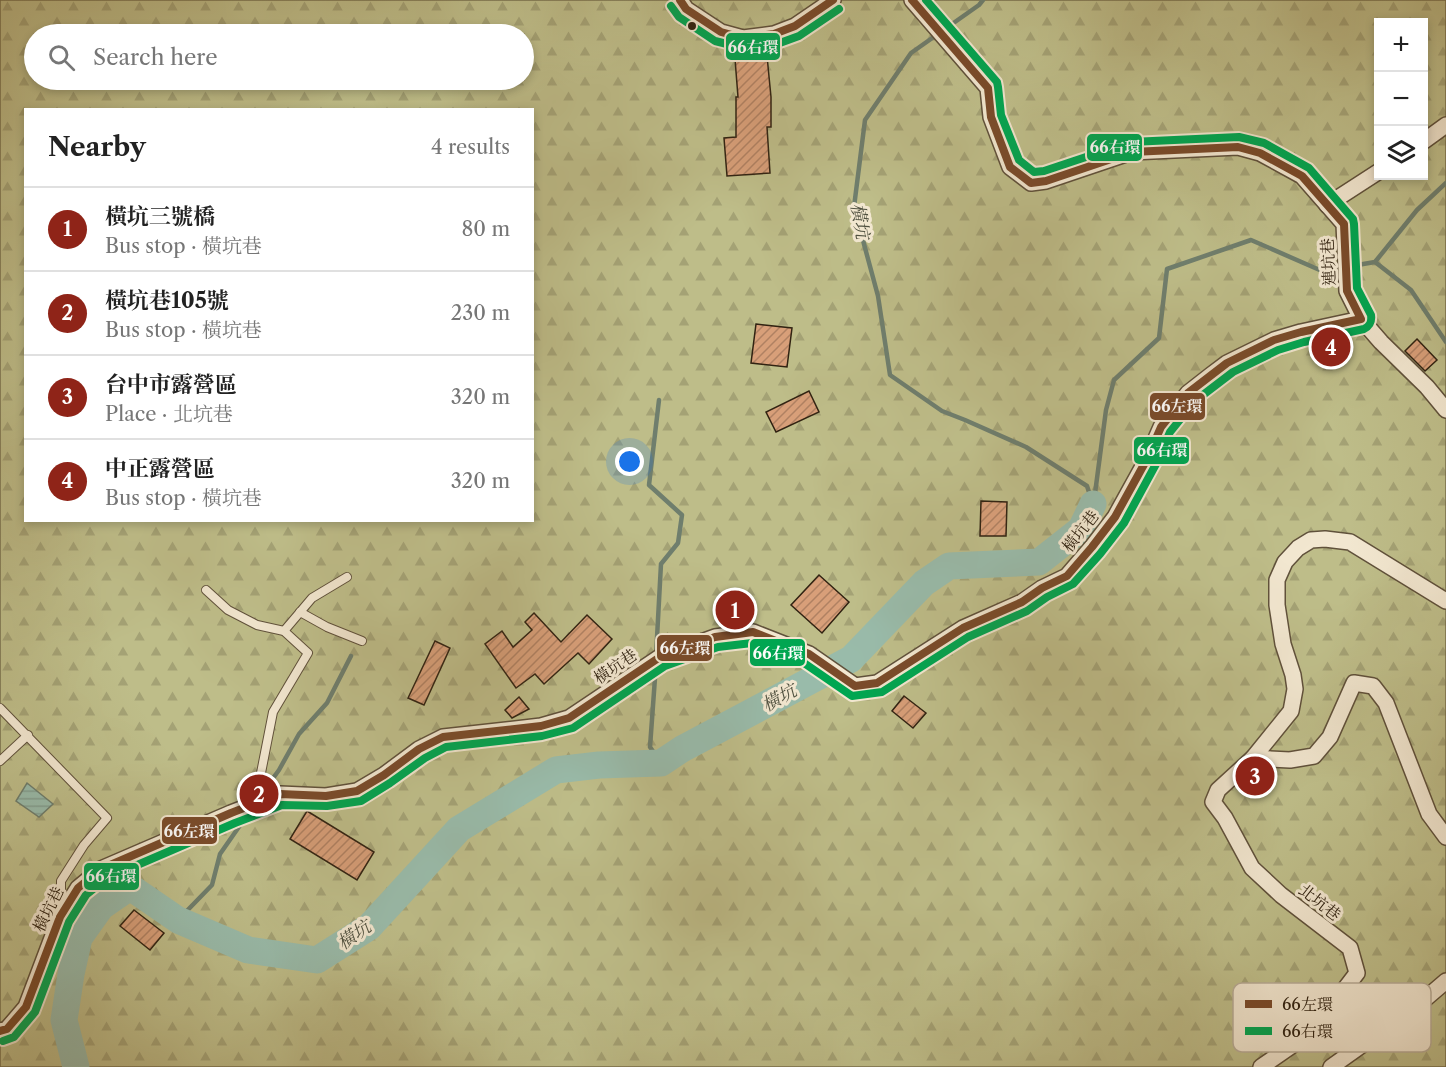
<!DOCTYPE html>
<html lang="en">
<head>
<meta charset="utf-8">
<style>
  :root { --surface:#fff; --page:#f6f6f6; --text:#222; --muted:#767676; --line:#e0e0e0; --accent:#8f2418 }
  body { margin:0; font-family:"Libre Caslon Text","Noto Serif TC",serif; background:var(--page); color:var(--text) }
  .controls { position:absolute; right:18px; top:18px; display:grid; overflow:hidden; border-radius:0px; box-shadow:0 3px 9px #0003 }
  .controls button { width:54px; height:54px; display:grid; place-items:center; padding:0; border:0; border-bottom:2px solid var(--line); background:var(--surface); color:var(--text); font:30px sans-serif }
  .you { position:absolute; left:630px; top:462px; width:21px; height:21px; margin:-15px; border:4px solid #fff; border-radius:50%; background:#1a73e8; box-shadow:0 0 0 9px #1a73e833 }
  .badge { display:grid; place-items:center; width:39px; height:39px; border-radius:50%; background:var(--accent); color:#fff; font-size:20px; font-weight:700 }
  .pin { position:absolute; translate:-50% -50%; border:3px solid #fff; box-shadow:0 2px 6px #0006 }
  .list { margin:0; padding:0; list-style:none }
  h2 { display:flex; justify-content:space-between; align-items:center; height:78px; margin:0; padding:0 24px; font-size:26px }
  h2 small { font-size:20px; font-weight:400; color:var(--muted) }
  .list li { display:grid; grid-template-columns:39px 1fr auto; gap:18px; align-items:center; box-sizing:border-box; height:84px; padding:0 24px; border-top:2px solid var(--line) }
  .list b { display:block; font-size:22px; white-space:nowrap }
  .list p { margin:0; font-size:20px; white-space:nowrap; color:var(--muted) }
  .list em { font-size:20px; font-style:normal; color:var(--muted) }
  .icon { flex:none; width:33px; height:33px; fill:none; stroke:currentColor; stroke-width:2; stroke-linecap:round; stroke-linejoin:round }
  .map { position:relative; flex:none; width:1446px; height:1067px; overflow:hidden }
  .search { position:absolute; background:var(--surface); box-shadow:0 3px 9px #0003; left:24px; top:24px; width:510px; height:66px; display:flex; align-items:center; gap:15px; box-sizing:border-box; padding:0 21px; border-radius:33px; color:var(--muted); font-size:22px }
  .panel { position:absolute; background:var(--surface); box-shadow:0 3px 9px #0003; left:24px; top:108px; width:510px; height:414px; border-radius:0px }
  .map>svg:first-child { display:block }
  .forest { fill:url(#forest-firs); stroke:#78704e; stroke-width:1.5; fill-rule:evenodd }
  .water { fill:url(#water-rules); stroke:#6f7e6d; stroke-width:1.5 }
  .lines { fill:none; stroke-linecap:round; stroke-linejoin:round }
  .stream { stroke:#6f7e6d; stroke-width:4.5 }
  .river { stroke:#9ba; stroke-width:27 }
  .building { fill:url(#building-hatch); stroke:#312312; stroke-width:1.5 }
  .lane-casing { stroke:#60513b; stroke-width:10 }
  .street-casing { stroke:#60513b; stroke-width:18 }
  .lane { stroke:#f2e7d0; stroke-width:8 }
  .street { stroke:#f2e7d0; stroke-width:15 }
  .bus-1-casing { stroke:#f2e7d0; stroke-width:12 }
  .bus-2-casing { stroke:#f2e7d0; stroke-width:12 }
  .bus-1 { stroke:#7a4b2a; stroke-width:8 }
  .bus-2 { stroke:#00a651; stroke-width:8 }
  .bus-dot { fill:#312312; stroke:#f2e7d0; stroke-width:2 }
  .labels { text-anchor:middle; stroke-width:6; stroke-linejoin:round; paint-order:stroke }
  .street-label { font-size:16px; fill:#312312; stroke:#f2e7d0 }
  .water-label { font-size:18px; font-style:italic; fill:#505140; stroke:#f2e7d0 }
  .key { fill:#f2e7d0; stroke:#b8ac97; stroke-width:1.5 }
  .key-label { font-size:16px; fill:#312312 }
  .line-badge { stroke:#f2e7d0; stroke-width:2 }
  .badge-label { font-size:16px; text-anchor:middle; font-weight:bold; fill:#fff }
</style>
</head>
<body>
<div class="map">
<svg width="1446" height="1067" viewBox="0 0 1446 1067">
  <defs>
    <pattern id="forest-firs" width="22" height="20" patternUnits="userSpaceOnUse" patternTransform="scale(1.5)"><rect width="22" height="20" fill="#bebd89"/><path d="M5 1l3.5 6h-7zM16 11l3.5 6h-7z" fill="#a4a275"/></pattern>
    <pattern id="water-rules" width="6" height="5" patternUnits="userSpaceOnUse" patternTransform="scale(1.5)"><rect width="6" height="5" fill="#9ba"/><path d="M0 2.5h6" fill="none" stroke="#84a091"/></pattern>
    <pattern id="building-hatch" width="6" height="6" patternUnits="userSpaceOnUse" patternTransform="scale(1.5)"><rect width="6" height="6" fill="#d89f79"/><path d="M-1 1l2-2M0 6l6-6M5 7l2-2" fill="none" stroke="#b08162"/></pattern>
  </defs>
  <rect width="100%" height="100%" fill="#ebdab7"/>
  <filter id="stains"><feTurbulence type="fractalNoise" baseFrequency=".00333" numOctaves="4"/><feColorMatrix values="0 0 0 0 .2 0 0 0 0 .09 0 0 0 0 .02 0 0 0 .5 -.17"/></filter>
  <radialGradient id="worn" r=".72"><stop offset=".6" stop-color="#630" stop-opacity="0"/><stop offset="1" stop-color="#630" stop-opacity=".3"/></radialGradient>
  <!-- forest -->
  <path class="forest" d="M 0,0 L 1446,0 L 1446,1067 L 0,1067 ZM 1378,22 L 1424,22 L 1424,176 L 1378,176 ZM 34,34 L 524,34 L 524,80 L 34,80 ZM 26,110 L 532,110 L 532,520 L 26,520 Z"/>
  <!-- water -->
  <polygon class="water" points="27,783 53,804 39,817 16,801"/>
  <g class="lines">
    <!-- stream -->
    <g class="stream">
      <polyline points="983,0 979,5 911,53 865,120 854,207 878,296 890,375 942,411 965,420 1026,447 1087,486 1093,504"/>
      <polyline points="1375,262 1411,290 1446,342"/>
      <polyline points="1094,501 1106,410 1114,380 1159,338 1167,269 1251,240 1322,271 1375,262 1417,210 1446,183"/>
      <polyline points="656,656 661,564 678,543 682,515 649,485 659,400"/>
      <polyline points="656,664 650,747 661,763"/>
      <polyline points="260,796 279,770 299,734 327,703 351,656"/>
      <polyline points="178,920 212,885 220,854 250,811"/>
    </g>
    <!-- river -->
    <polyline class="river" points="76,1067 64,1020 71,974 79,938 101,907 130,887 178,920 248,950 317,960 369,927 459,829 556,770 599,765 661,763 682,749 851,659 924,583 949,566 1039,562 1081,529 1093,504"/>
  </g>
  <!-- building -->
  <g class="building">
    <polygon points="767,56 771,97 771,127 767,127 770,173 727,176 724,138 736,137 736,97 738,97 735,59"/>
    <polygon points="756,324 792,328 787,367 751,363"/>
    <polygon points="1417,339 1437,360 1425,371 1405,351"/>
    <polygon points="809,391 819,412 776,432 766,412"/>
    <polygon points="981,501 1007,502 1006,536 980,536"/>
    <polygon points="819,575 849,602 822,633 791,605"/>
    <polygon points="534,613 561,642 587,615 612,639 589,664 578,653 544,684 535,674 516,688 485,644 502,631 513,647 532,630 525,622"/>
    <polygon points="435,641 450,648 424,705 408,698"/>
    <polygon points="904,696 926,713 913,728 892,711"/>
    <polygon points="519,697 529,709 512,718 505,710"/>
    <polygon points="307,811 374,852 357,880 290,839"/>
    <polygon points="134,910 164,933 150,950 120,926"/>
  </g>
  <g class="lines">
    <defs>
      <g id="lane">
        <polyline points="206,590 228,610 257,625 284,631 308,653 273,712 260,778 244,805"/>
        <polyline points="300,612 327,627 362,641"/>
        <polyline points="284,631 312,598 347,577"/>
        <polyline points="0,708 107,818 84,845 61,881 61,910"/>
        <polyline points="0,761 28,735"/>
      </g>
      <g id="street">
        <polyline points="680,0 686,9 721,32 743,38 774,34 795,26 833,0"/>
        <polyline points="912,0 988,88 991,117 1010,167 1031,183 1046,181 1132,152 1238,147 1260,153 1302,176 1344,224 1347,291 1361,319 1381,342 1427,387 1446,410"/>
        <polyline points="1424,141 1446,125"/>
        <polyline points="1327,205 1378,172"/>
        <polyline points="1253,758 1290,760 1314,756 1330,737 1354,683 1373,686 1386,703 1429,814 1446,837"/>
        <polyline points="0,1031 7,1029 26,1007 60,917 78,888 101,869 231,813 280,794 326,796 357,791 384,775 419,749 443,737 541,726 569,718 660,657 715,637 753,632 809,654 855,686 877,683 963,628 1022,602 1042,588 1067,576 1092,547 1115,517 1147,459 1161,427 1188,393 1211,375 1227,363 1274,340 1301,332 1361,319"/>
        <polyline points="1261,1067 1294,1044 1322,1019 1357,973 1350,948 1281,895 1252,868 1225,818 1213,802 1218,790 1253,758 1291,711 1295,689 1293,675 1283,644 1277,605 1277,580 1285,562 1298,548 1311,540 1325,539 1350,542 1446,601"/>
        <polyline points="1331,1067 1418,1005 1446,981"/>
      </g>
    </defs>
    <!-- lane casing -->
    <use href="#lane" class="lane-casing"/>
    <!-- street casing -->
    <use href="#street" class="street-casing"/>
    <!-- lane -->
    <use href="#lane" class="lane"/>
    <!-- street -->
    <use href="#street" class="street"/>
    <defs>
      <g id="bus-1">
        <polyline points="680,0 686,9 721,32 743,38 774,34 795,26 833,0"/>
        <polyline points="0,1031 7,1029 26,1007 60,917 78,888 101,869 231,813 280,794 326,796 357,791 384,775 419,749 443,737 541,726 569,718 660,657 715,637 753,632 809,654 855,686 877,683 963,628 1022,602 1042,588 1067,576 1092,547 1115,517 1147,459 1161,427 1188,393 1227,363 1274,340 1301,332 1361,319 1347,291 1344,224 1302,176 1260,153 1238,147 1132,152 1046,181 1031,183 1010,167 991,117 988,88 912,0"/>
      </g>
      <g id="bus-2">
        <polyline points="671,6 679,17 715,41 743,48 777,44 799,36 839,9"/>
        <path d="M 3,1041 L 14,1037 L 35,1012 L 69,922 L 86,895 L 107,878 L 235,823 L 282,805 L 327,806 L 361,801 L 390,783 L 425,758 L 446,747 L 542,736 L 573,728 L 665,666 L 718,647 L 752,643 L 804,663 L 852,696 L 882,692 L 968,637 L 1027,611 L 1047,597 L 1073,584 L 1100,554 L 1124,523 L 1156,464 L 1170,432 L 1195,401 L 1233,372 L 1278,350 L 1304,342 L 1364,329 C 1370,326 1372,322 1371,315 L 1357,288 L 1354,224 L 1353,219 L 1309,168 L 1264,143 L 1239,137 L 1131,142 L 1044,171 L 1034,172 L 1019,160 L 1001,115 L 998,87 L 997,82 L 926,0"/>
      </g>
    </defs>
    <!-- bus-1 casing -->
    <use href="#bus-1" class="bus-1-casing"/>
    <!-- bus-2 casing -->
    <use href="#bus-2" class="bus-2-casing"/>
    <!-- bus-1 -->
    <use href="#bus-1" class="bus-1"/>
    <!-- bus-2 -->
    <use href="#bus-2" class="bus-2"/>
  </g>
  <!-- markers -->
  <circle class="bus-dot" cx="692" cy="26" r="5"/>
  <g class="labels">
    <!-- street labels -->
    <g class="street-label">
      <text transform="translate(1328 262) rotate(-93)" y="6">連坑巷</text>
      <text transform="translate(1080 531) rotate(-52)" y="6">橫坑巷</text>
      <text transform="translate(615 666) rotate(-34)" y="6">橫坑巷</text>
      <text transform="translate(1320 902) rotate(38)" y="6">北坑巷</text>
      <text transform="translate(48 909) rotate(-64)" y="6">橫坑巷</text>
    </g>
    <!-- water labels -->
    <g class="water-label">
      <text transform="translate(860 221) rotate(80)" y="6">橫坑</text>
      <text transform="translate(779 698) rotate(-29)" y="6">橫坑</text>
      <text transform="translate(354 935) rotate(-35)" y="6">橫坑</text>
    </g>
  </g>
  <!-- legend -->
  <rect x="1233" y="983" width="198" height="69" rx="9" class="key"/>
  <rect x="1245" y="1000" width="27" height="8" fill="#7a4b2a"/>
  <rect x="1245" y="1027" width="27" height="8" fill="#00a651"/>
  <g class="key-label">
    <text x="1282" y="1010">66左環</text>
    <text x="1282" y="1037">66右環</text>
  </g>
  <g class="line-badge">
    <rect x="725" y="32" width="56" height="29" rx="6" fill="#00a651"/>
    <rect x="1086" y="133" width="57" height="29" rx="6" fill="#00a651"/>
    <rect x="1149" y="392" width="57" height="29" rx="6" fill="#7a4b2a"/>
    <rect x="1133" y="436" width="57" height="29" rx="6" fill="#00a651"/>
    <rect x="656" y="634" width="57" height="28" rx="6" fill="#7a4b2a"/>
    <rect x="749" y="638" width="57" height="29" rx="6" fill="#00a651"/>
    <rect x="161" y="816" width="57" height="29" rx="6" fill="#7a4b2a"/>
    <rect x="83" y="862" width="57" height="29" rx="6" fill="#00a651"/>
  </g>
  <g class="badge-label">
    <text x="753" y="53">66右環</text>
    <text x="1115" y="153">66右環</text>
    <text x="1177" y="412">66左環</text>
    <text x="1162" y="456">66右環</text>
    <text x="685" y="654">66左環</text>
    <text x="778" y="659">66右環</text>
    <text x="189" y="837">66左環</text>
    <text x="111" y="882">66右環</text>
  </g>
  <rect width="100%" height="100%" filter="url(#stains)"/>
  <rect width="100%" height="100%" fill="url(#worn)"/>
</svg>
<div class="controls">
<button>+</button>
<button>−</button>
<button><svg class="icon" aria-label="layers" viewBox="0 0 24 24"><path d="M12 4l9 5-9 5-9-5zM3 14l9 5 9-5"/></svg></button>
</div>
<div class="you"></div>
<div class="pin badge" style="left:735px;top:610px">1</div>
<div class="pin badge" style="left:259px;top:794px">2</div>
<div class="pin badge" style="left:1255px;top:776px">3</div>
<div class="pin badge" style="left:1331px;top:347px">4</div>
<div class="search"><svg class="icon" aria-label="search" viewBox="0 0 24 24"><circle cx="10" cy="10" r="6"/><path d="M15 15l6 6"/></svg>Search here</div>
<section class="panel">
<h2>Nearby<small>4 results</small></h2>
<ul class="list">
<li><span class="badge">1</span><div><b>橫坑三號橋</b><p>Bus stop · 橫坑巷</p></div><em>80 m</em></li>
<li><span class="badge">2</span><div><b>橫坑巷105號</b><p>Bus stop · 橫坑巷</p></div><em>230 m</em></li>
<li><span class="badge">3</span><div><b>台中市露營區</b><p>Place · 北坑巷</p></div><em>320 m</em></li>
<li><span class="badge">4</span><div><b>中正露營區</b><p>Bus stop · 橫坑巷</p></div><em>320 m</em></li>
</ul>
</section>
</div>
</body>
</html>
